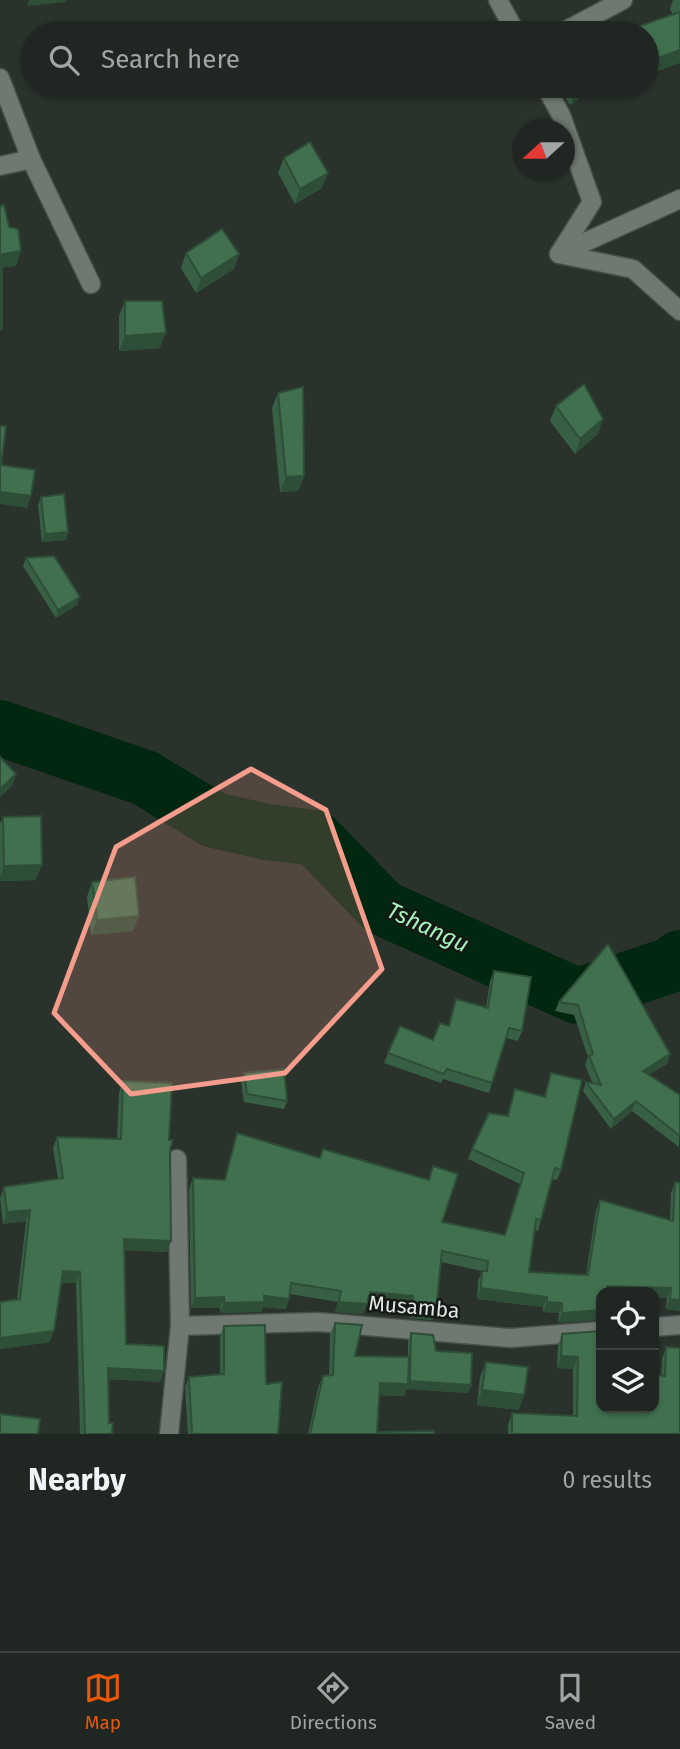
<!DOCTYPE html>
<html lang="en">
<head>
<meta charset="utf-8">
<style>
  :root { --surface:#202621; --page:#2d322e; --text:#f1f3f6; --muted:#a2a5a5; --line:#3d433f; --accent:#ea580c }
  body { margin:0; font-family:"Fira Sans",sans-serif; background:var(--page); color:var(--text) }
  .controls { position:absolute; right:21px; bottom:21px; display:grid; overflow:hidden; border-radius:14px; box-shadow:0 2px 5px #0004 }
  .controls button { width:63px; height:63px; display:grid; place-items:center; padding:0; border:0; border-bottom:2px solid var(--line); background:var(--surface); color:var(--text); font:35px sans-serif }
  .compass { position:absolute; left:512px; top:119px; width:63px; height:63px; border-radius:50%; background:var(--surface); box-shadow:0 2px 5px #0004; rotate:249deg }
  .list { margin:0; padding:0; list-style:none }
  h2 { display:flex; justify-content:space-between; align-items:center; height:91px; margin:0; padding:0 28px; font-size:30px }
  h2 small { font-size:23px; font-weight:400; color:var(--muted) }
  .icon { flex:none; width:38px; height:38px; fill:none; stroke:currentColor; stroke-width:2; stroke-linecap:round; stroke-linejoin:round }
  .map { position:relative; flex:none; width:680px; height:1434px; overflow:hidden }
  .search { position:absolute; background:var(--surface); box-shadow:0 2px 5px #0004; left:21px; right:21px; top:21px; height:77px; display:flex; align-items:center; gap:18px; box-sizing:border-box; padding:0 24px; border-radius:38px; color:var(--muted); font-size:26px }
  .sheet { height:217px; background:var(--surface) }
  nav { display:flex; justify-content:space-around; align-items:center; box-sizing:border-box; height:98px; border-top:2px solid var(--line); background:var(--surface); font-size:19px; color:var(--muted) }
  nav a { display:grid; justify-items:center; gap:4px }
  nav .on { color:var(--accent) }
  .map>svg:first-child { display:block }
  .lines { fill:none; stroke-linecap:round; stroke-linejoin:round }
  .river { stroke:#022711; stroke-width:56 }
  .minor-casing { stroke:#484f4a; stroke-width:21 }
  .minor { stroke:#6f7871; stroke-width:18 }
  .wall { fill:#386044 }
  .shaded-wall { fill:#2e4e37 }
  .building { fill:#41704f; stroke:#2e4e37; stroke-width:2 }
  .marked { fill:#f49d8c; fill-opacity:0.2; stroke:#f49d8c; stroke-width:5; stroke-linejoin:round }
  .labels { text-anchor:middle; stroke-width:5; stroke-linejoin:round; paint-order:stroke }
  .street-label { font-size:21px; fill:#e0e6e2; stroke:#151916 }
  .water-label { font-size:23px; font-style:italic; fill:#a7f1bb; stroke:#151916 }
</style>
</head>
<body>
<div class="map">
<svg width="680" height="1434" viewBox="0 0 680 1434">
  <rect width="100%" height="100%" fill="#2a322c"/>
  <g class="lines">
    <!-- river -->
    <polyline class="river" points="0,728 145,778 214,820 267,832 315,838 383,908 577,996 668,966 680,958"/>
    <defs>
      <g id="minor">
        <polyline points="498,0 516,33"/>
        <polyline points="561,33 623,0"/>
        <polyline points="0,78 31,159 91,284"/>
        <polyline points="545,86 561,115 592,202 559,254 633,269 680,311"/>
        <polyline points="0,166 31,159"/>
        <polyline points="559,254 680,199"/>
        <polyline points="180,1326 318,1322 511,1338 601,1331"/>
        <polyline points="654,1327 680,1325"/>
        <polyline points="169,1434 180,1326 177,1159"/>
      </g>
    </defs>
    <!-- minor casing -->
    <use href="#minor" class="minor-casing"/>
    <!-- minor -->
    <use href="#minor" class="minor"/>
  </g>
  <!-- wall -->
  <g class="wall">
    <polygon points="673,0 680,0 680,63 673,15 670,9"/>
    <polygon points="558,86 598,86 570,105"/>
    <polygon points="284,158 322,188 295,204 278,173"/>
    <polygon points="186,253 239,254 234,269 196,293 181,268"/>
    <polygon points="125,301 160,348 119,351 119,316"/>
    <polygon points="278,393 304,476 298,491 280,492 272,408"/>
    <polygon points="556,406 598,434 575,454 550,421"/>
    <polygon points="41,497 68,532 66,540 42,542 38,505"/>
    <polygon points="26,558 77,605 56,618 23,566"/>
    <polygon points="3,817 36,880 0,881 0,824"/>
    <polygon points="92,882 133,931 91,935 87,897"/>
    <polygon points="608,944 670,1054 667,1064 649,1074 680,1095 679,1147 632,1111 611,1129 583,1091 586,1082 593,1084 585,1065 588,1057 574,1015 555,1011 559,1002"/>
    <polygon points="494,971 522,1031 518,1041 506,1038 489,1093 443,1079 441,1083 384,1063 388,1053 433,1040 448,1026 456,999 486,1007 490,981"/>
    <polygon points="244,1073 287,1101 284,1109 244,1102 241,1081"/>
    <polygon points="551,1073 561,1170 557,1180 552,1179 541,1220 538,1231 535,1230 529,1272 586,1275 596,1210 600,1200 670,1220 671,1193 675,1182 680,1311 666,1309 667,1298 601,1292 558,1323 559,1313 543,1312 543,1307 477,1299 478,1281 482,1271 441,1262 436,1310 433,1320 409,1318 409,1306 367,1302 363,1314 335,1312 338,1302 290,1294 286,1309 263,1307 261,1312 220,1313 220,1308 191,1308 189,1189 193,1178 224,1180 237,1133 442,1222 505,1235 520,1184 468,1159 472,1149 507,1116 515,1089 544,1097"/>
    <polygon points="123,1081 169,1140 173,1140 170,1150 167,1252 124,1250 126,1344 164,1371 160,1382 108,1379 109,1423 112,1434 80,1434 76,1283 61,1283 50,1342 0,1349 0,1302 17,1299 26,1221 3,1224 0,1198 4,1187 58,1179 53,1148 57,1137 117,1139 119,1093"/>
    <polygon points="335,1323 355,1356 408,1357 408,1341 411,1333 436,1351 471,1385 468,1393 407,1389 407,1387 404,1396 379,1395 377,1432 434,1434 308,1434 318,1388 323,1376 329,1376 330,1334"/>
    <polygon points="224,1326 266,1384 278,1434 188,1434 185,1387 189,1377 220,1375 220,1336"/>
    <polygon points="601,1331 601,1408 661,1375 662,1359 666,1347 680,1434 508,1434 508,1425 512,1413 573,1416 573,1369 557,1368 558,1346 562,1334"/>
    <polygon points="486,1362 519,1410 477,1405 480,1377"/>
  </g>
  <!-- shaded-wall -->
  <g class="shaded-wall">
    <polygon points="29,0 67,0 66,2 27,6"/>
    <polygon points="680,50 680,63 647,75 647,62"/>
    <polygon points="582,86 598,86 570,105 576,90"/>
    <polygon points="328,173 322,188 295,204 300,189"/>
    <polygon points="21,251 16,266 0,268 2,254"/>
    <polygon points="239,254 234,269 196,293 201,278"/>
    <polygon points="166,333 160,348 119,351 125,336"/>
    <polygon points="603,419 598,434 575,454 580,439"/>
    <polygon points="304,476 298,491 280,492 286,477"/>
    <polygon points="0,492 31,496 27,508 0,504"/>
    <polygon points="68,532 66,540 42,542 45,534"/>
    <polygon points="80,597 77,605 56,618 58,610"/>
    <polygon points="16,774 12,786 0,797 0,789"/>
    <polygon points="42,865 36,880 0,881 0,876 4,866"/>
    <polygon points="139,916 133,931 91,935 97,920"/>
    <polygon points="670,1054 667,1064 640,1080 643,1071"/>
    <polygon points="636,1101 632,1111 611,1129 614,1119"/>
    <polygon points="30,1210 26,1221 3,1224 7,1212"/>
    <polygon points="124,1239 171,1241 167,1252 120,1250"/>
    <polygon points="63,1271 80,1272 76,1283 59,1282"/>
    <polygon points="607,1286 671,1288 667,1298 654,1297 654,1292 604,1292"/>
    <polygon points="481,1288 547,1297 543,1307 477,1299"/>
    <polygon points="370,1292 413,1296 409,1306 366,1302"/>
    <polygon points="264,1296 289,1299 286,1309 263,1307 261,1312 220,1313 224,1303"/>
    <polygon points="224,1297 220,1308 191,1308 195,1298"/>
    <polygon points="670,1299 680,1300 680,1311 666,1309"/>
    <polygon points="339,1302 367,1304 363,1314 335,1312"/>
    <polygon points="547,1302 562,1303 559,1313 543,1312"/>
    <polygon points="412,1308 436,1310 433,1320 409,1318"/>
    <polygon points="601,1310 601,1320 558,1323 562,1313"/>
    <polygon points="54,1331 50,1342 0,1349 0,1338"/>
    <polygon points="561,1356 578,1357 573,1369 557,1368"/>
    <polygon points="108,1368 164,1371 160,1382 104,1379"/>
    <polygon points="410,1381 471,1385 468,1393 407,1389"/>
    <polygon points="380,1383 408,1384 404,1396 375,1395"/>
    <polygon points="482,1390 524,1395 519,1410 477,1405"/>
  </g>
  <!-- building -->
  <g class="building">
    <polygon points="680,12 680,50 647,62 647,33 620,33"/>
    <polygon points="573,86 582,86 576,90"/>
    <polygon points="310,142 328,173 300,189 284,158"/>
    <polygon points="4,205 9,227 18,229 21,251 2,254 2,329 0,329 0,206"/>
    <polygon points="222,229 239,254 201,278 186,253"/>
    <polygon points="125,301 162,301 166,333 125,336"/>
    <polygon points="584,384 603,419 580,439 556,406"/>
    <polygon points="303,387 304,476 286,477 278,393"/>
    <polygon points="0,426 6,426 1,465 35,470 31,496 0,492"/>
    <polygon points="64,494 68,532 45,534 41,497"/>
    <polygon points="54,556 80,597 58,610 26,558"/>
    <polygon points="0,757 16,774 0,789"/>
    <polygon points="41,816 42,865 4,866 3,817"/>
    <polygon points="135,877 139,916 97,920 92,882"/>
    <polygon points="608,944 670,1054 643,1071 680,1095 680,1136 636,1101 614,1119 586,1082 601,1085 589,1056 593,1054 578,1005 559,1002"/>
    <polygon points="494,971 531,977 522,1031 509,1028 492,1083 447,1069 444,1074 388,1053 400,1026 433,1040 440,1023 449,1026 456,999 488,1008"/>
    <polygon points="284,1069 287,1101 247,1094 244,1073"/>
    <polygon points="551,1073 582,1080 561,1170 555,1168 541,1220 536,1219 529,1272 588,1275 600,1200 673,1221 675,1182 680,1183 680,1300 670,1299 671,1288 607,1286 607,1292 601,1292 601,1310 562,1313 562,1303 547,1302 547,1297 481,1288 482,1271 487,1271 488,1261 442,1251 436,1310 412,1308 413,1296 370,1292 367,1304 339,1302 341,1291 291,1283 289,1299 264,1296 264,1302 224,1303 224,1297 195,1298 193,1178 225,1180 237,1133 320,1158 323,1149 429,1180 433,1166 458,1174 442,1222 505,1235 524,1173 472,1149 489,1113 508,1116 515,1089 545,1097"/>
    <polygon points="123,1081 172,1083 169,1140 173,1140 170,1148 171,1241 124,1239 126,1344 164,1346 164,1371 108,1368 109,1423 113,1423 112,1434 85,1434 80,1272 63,1271 54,1331 0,1338 0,1302 20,1299 30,1210 7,1212 4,1187 63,1178 57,1137 121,1139"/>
    <polygon points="335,1323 362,1325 355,1356 409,1357 408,1384 380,1383 377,1432 434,1431 434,1434 310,1434 323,1376 333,1375"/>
    <polygon points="265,1325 266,1384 282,1382 278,1434 192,1434 189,1377 224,1374 224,1326"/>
    <polygon points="601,1331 601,1408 654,1408 654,1374 665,1376 666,1347 680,1348 680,1434 512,1434 512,1413 577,1416 578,1357 561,1356 562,1334"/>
    <polygon points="411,1333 433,1335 436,1351 472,1353 471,1385 410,1381"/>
    <polygon points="486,1362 528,1367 524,1395 482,1390"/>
    <polygon points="0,1414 40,1419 38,1434 0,1434"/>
  </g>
  <!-- marked area -->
  <path class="marked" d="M 251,769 L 326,810 L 382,969 L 285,1073 L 131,1094 L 54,1013 L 116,847 Z"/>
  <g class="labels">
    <!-- street labels -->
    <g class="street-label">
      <text transform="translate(414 1307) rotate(5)" y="7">Musamba</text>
    </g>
    <!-- water labels -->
    <g class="water-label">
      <text transform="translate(428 927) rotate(25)" y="8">Tshangu</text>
    </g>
  </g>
</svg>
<div class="controls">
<button><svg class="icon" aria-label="locate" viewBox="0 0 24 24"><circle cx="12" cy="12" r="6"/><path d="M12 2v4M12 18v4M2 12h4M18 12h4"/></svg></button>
<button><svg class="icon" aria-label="layers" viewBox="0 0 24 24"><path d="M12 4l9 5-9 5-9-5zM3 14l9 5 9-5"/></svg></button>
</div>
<svg class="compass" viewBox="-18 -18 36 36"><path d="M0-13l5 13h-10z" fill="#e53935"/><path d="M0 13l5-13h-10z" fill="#a2a5a5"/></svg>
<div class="search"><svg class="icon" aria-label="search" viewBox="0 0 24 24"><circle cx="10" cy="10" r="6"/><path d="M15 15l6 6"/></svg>Search here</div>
</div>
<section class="sheet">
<h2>Nearby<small>0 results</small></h2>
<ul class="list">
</ul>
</section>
<nav>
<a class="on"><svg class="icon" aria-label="map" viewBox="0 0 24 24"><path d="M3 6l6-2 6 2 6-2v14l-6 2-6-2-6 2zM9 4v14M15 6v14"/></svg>Map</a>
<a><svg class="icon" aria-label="directions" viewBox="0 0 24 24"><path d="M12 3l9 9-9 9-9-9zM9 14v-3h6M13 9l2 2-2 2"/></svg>Directions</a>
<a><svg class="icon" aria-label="saved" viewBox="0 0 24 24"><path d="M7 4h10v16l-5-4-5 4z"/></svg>Saved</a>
</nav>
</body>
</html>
